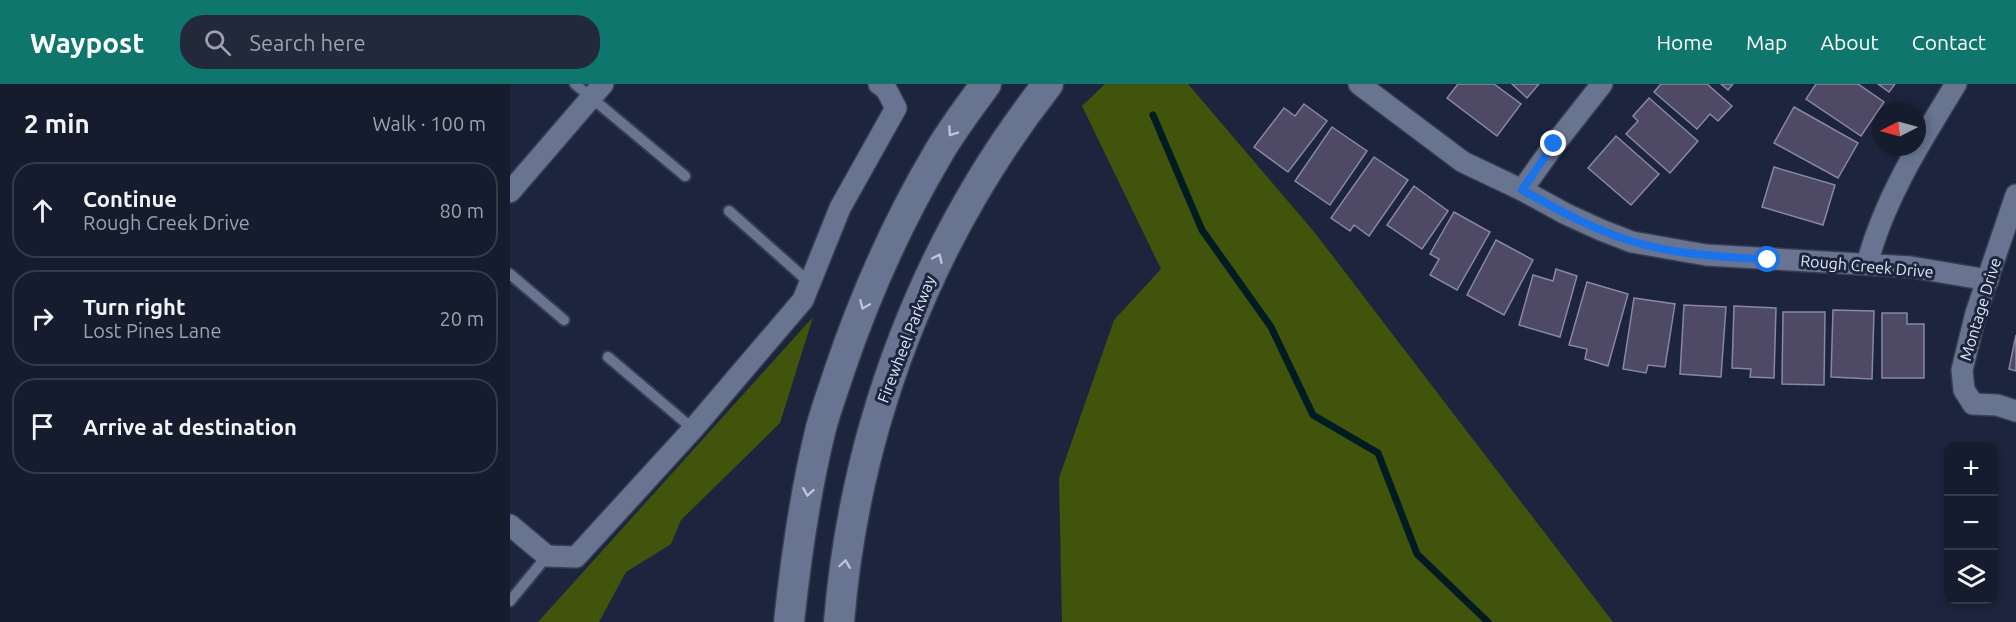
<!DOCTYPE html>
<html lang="en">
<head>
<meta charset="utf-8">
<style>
  :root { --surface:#151c2e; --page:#22293a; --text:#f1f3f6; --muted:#9da1aa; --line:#343a4a; --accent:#0f766e }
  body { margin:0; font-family:Ubuntu,sans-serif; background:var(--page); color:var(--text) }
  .controls { position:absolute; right:18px; bottom:18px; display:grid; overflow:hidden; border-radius:12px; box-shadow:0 3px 9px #0003 }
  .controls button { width:54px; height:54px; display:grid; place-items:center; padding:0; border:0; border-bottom:2px solid var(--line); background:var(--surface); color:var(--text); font:30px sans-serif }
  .compass { position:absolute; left:1362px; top:18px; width:54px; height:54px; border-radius:50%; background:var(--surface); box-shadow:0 3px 9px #0003; rotate:264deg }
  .stop { position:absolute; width:18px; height:18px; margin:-14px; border:4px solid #1a73e8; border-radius:50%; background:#fff }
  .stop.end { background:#1a73e8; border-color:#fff; box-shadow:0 2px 6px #0008 }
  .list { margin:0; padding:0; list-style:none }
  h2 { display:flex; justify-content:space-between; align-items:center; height:78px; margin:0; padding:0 24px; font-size:26px }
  h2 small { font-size:20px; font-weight:400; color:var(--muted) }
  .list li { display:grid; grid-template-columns:39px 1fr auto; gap:18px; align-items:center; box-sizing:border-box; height:96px; margin:0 12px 12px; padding:0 12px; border:2px solid var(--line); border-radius:24px }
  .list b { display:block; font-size:22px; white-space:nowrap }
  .list p { margin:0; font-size:20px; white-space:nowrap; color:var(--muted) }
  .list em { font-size:20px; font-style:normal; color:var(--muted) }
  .icon { flex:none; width:33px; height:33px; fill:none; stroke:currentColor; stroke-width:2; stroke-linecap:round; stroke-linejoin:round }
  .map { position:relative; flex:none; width:1506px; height:538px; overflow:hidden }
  header { display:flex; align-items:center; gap:36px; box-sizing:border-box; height:84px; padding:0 30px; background:var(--accent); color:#fff }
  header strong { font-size:28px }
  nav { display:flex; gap:33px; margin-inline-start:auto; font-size:21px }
  .search { width:420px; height:54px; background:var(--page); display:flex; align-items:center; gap:15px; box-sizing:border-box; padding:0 21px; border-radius:24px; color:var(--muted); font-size:22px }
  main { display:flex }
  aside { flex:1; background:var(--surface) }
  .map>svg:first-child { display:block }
  .forest { fill:#41540b }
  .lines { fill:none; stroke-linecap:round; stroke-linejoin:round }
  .stream { stroke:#001c22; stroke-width:7 }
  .building { fill:#4e4964; stroke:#8b86a5; stroke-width:1.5 }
  .service-casing { stroke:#373e52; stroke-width:14 }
  .minor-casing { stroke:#373e52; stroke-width:24 }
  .secondary-casing { stroke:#373e52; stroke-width:33 }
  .service { stroke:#697490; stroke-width:10 }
  .minor { stroke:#697490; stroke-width:21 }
  .secondary { stroke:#697490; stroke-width:30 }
  .oneway { stroke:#bcc4d8 }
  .route { stroke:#1a73e8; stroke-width:8 }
  .labels { text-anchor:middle; stroke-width:6; stroke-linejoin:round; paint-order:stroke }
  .street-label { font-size:16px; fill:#e0e7f7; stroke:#1c253d }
</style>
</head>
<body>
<header>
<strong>Waypost</strong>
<div class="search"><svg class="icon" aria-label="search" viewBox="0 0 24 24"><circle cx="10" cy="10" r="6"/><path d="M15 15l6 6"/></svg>Search here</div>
<nav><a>Home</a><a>Map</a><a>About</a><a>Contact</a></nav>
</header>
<main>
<aside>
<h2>2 min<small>Walk · 100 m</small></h2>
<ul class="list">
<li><svg class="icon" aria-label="ahead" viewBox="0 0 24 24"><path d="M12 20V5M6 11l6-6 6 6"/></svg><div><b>Continue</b><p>Rough Creek Drive</p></div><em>80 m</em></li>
<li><svg class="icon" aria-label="right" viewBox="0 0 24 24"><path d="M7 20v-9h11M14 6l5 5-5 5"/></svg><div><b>Turn right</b><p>Lost Pines Lane</p></div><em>20 m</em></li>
<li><svg class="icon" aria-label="arrive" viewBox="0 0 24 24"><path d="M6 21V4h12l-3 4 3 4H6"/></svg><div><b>Arrive at destination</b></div></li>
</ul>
</aside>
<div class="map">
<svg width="1506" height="538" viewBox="0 0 1506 538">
  <rect width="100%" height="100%" fill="#1c253d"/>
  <!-- forest -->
  <g class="forest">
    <polygon points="595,0 678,0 805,149 1103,538 552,538 549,394 604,236 651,185 572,22"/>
    <polygon points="303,233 270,339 171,436 161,460 116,488 89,538 28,538"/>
  </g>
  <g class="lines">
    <!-- stream -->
    <polyline class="stream" points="643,31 692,146 761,243 803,331 868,369 907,470 978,538"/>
  </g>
  <!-- building -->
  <g class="building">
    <polygon points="948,0 984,0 1011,20 987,52 937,14"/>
    <polygon points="1002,0 1029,0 1017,14"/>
    <polygon points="1151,0 1197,0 1222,22 1208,37 1200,30 1187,45 1144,8"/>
    <polygon points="1211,0 1223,0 1218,6"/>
    <polygon points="1306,0 1348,0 1374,18 1351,52 1296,15"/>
    <polygon points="1368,0 1385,0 1379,8"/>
    <polygon points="1139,14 1188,57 1160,89 1116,50 1128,37 1123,32"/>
    <polygon points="794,20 817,37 778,88 744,63 774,24 785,32"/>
    <polygon points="1284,23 1348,59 1328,94 1264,59"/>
    <polygon points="822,43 857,67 820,121 785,97"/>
    <polygon points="1106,52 1149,90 1121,121 1078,84"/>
    <polygon points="864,73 898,96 859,152 844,141 840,147 821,134"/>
    <polygon points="1264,83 1325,101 1313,141 1252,123"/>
    <polygon points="904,102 938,127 912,165 877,141"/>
    <polygon points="944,128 980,148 947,206 920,191 929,175 920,170"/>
    <polygon points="986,156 1023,176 994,231 957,211"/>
    <polygon points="1046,185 1067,192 1050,253 1009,241 1023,191 1043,197"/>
    <polygon points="1077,198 1118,210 1098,282 1075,275 1077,265 1059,261"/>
    <polygon points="1124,214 1165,220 1155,283 1138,281 1136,289 1113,285"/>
    <polygon points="1174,221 1216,223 1211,293 1170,290"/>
    <polygon points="1224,222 1266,224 1264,294 1240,293 1241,285 1222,284"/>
    <polygon points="1323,226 1364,227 1362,295 1321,293"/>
    <polygon points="1273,228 1315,228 1314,301 1272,300"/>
    <polygon points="1372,229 1397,229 1397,240 1414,240 1414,294 1372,294"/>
    <polygon points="1506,251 1506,287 1499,285"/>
  </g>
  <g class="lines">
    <defs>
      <g id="service">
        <polyline points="65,0 175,92"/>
        <polyline points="219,127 300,199"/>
        <polyline points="0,190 54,236"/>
        <polyline points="98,273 183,345"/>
        <polyline points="0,517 37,472"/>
      </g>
      <g id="minor">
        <polyline points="849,0 953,78 1012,106 1056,130 1091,146 1122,158 1196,171 1401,183 1478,196"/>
        <polyline points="1012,106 1044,61 1092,0"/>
        <polyline points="0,108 93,0"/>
        <polyline points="1506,111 1466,229 1452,286 1454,306 1463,320 1487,321 1506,327"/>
        <path d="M 1357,180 C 1374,115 1411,57 1446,0"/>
        <polyline points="0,441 37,472 66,473 183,345 293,216 330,124 386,24 376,5 369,0"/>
      </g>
      <g id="secondary">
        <path d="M 279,538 C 286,473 295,408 311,344 C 316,325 323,307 329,288 C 355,211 388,137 429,68 C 443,44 460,22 476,0"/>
        <path d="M 329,538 C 345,343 417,154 538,0"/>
      </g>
    </defs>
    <!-- service casing -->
    <use href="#service" class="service-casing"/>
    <!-- minor casing -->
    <use href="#minor" class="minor-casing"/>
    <!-- secondary casing -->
    <use href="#secondary" class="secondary-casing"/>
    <!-- service -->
    <use href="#service" class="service"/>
    <!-- minor -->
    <use href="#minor" class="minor"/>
    <!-- secondary -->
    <use href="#secondary" class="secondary"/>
  </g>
  <!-- one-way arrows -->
  <defs><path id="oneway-chevron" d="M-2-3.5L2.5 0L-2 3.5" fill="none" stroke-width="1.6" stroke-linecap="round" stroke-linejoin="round" transform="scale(1.5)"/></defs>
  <g class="oneway">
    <use href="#oneway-chevron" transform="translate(442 48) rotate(125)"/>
    <use href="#oneway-chevron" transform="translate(428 174) rotate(-65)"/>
    <use href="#oneway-chevron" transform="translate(354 221) rotate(113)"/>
    <use href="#oneway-chevron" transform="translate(298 408) rotate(100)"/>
    <use href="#oneway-chevron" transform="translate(335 480) rotate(-82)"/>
  </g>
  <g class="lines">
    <!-- route -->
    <path class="route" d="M 1044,60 L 1012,106 C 1047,125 1082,145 1121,157 C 1165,171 1212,172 1258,176"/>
  </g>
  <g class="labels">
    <!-- street labels -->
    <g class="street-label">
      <text transform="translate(1357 182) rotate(5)" y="6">Rough Creek Drive</text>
      <text transform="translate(1470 225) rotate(-73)" y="6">Montage Drive</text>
      <text transform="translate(396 255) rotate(-69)" y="6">Firewheel Parkway</text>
    </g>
  </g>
</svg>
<div class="controls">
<button>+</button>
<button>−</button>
<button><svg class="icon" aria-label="layers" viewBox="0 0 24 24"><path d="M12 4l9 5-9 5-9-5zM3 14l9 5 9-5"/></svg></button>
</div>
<svg class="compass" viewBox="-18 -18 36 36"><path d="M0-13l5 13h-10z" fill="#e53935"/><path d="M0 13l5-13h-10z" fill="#9da1aa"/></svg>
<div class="stop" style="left:1258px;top:176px"></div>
<div class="stop end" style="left:1044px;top:60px"></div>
</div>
</main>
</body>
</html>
